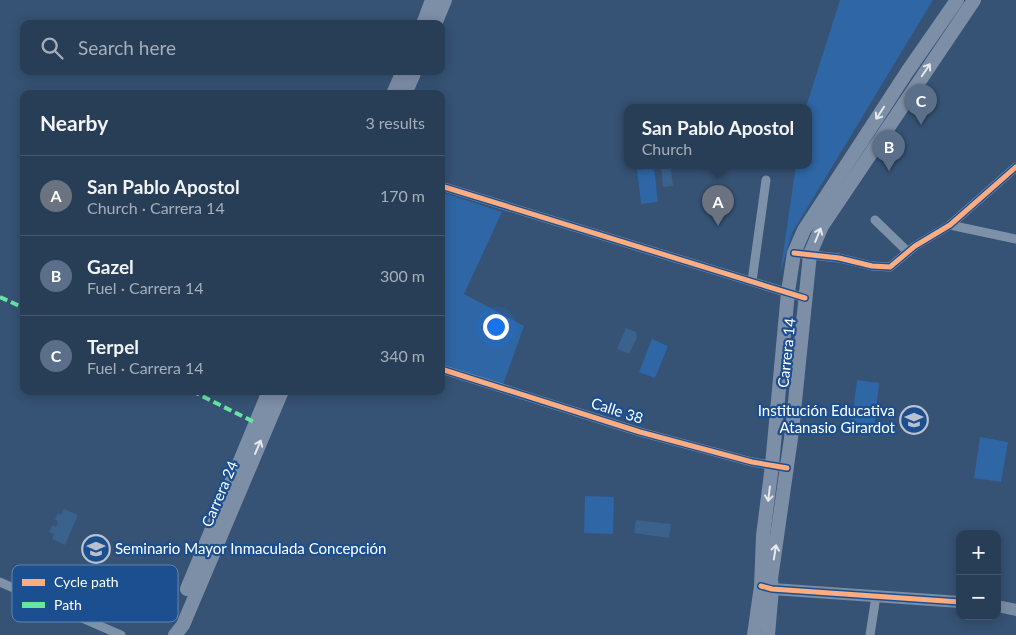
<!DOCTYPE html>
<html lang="en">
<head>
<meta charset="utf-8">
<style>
  :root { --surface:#283e57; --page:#30455d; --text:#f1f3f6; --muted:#a5aeba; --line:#44576d; --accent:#e69b98 }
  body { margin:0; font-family:Lato,sans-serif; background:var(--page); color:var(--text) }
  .controls { position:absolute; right:15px; bottom:15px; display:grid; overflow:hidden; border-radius:10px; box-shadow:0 2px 12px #0003 }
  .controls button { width:45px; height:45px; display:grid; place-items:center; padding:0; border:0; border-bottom:1px solid var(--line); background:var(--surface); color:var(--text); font:25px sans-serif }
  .you { position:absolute; left:495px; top:326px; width:18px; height:18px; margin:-12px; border:4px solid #fff; border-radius:50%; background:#1a73e8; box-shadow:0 0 0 8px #1a73e833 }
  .badge { display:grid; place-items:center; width:32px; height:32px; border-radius:50%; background:var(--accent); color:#fff; font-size:16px; font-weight:700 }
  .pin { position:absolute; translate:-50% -41px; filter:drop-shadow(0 1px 2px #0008) }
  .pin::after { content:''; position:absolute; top:26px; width:18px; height:15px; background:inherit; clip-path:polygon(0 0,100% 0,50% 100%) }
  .popup { position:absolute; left:624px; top:104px; width:188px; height:65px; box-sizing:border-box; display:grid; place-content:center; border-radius:10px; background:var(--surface); filter:drop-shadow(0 1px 4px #0005); font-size:16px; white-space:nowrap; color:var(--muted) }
  .popup b { font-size:19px; color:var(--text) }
  .popup::after { content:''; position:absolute; left:50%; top:100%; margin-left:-10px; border:10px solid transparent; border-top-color:var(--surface) }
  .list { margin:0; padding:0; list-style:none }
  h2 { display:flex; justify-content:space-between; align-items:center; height:65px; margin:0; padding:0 20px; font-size:21px }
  h2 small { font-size:16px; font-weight:400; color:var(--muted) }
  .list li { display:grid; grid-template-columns:32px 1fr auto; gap:15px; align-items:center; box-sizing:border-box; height:80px; padding:0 20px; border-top:1px solid var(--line) }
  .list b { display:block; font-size:19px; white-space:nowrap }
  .list p { margin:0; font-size:16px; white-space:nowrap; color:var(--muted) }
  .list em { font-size:16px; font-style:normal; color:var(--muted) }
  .icon { flex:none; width:28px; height:28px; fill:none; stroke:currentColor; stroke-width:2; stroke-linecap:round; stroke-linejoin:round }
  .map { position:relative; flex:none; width:1016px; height:635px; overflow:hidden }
  .search { position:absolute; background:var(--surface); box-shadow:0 2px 12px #0003; left:20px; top:20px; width:425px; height:55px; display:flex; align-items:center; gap:12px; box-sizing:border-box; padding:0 18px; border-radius:10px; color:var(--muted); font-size:19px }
  .panel { position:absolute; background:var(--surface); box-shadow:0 2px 12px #0003; left:20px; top:90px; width:425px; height:305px; border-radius:10px }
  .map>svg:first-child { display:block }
  .green { fill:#2f66a5 }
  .water { fill:#3b618d }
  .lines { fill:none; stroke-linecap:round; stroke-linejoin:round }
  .street { stroke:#7d92a8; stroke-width:9 }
  .secondary { stroke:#798da4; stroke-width:12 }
  .primary { stroke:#7d8ea7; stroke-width:14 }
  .quiet { stroke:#66e7a1; stroke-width:4; stroke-dasharray:8 4; stroke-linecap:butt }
  .cycleway-casing { stroke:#1b4f8f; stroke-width:8 }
  .cycleway { stroke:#ffac80; stroke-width:5 }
  .oneway { stroke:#e5e8ed }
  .labels { text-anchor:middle; stroke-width:4.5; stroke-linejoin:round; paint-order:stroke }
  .street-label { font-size:15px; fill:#fff; stroke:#1b4f8f }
  .poi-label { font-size:15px; fill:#fff; stroke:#1b4f8f; text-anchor:end }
  .key { fill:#1b4f8f; stroke:#5f84b1; stroke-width:1 }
  .key-label { font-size:14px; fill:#fff }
</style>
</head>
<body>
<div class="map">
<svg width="1016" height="635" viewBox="0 0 1016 635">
  <rect width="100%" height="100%" fill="#365274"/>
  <!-- green -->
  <g class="green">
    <polygon points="840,0 933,0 792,233 780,274 796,165 808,165 808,107 806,107"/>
    <polygon points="654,168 658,202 641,204 637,170"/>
    <polygon points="441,192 502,212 464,294 524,326 503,385 441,366"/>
    <polygon points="652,339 668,346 655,378 639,372"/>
    <polygon points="857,380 879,383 874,430 851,427"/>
    <polygon points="980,437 1008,442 1001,482 974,478"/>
    <polygon points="585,496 614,497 613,534 584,533"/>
  </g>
  <!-- water -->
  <g class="water">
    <polygon points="661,165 670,165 673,186 663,187"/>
    <polygon points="626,328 636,332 637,338 629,354 617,349"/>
    <polygon points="64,509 78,515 65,545 52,539 54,534 49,532 52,525 56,527 58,521 55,520 58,513 61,515"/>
    <polygon points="636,520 671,524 669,538 634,533"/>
  </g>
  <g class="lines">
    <!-- street -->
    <g class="street">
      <polyline points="441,186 805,298"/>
      <polyline points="875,220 908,252"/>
      <polyline points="950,225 1016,239"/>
      <polyline points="794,253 839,258 872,266 890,267 915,246 950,225 1016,167"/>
      <polyline points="752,281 766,180"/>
      <polyline points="441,369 640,432 752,462 787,468"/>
      <polyline points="0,582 121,635"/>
      <polyline points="870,635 876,596"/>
    </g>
    <!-- secondary -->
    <g class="secondary">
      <polyline points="763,586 772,589 960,602"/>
      <polyline points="997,606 1016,610"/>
    </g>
    <!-- primary -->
    <g class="primary">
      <polyline points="423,24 432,0"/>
      <polyline points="435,24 445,0"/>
      <polyline points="393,94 403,71"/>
      <polyline points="405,94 415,71"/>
      <polyline points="187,589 269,391"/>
      <polyline points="175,635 183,625 282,391"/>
      <polyline points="754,635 761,586 763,536 772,465 788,292 794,253 804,230 907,72 957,0"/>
      <polyline points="768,635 772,589 771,579 792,431 810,254 822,226 974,0"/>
    </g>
    <!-- quiet -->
    <g class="quiet">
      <polyline points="0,297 24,308"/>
      <polyline points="192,391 256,423"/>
    </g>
    <defs>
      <g id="cycleway">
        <polyline points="441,186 805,298"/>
        <polyline points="794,253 839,258 872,266 890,267 915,246 950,225 1016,167"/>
        <polyline points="441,369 640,432 752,462 787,468"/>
        <polyline points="761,586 772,589 960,602"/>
      </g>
    </defs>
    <!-- cycleway casing -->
    <use href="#cycleway" class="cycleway-casing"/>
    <!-- cycleway -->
    <use href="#cycleway" class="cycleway"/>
  </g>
  <!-- one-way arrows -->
  <defs><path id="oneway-shaft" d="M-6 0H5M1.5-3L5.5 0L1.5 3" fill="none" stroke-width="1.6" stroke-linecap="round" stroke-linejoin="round" transform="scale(1.25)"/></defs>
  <g class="oneway">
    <use href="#oneway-shaft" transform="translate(926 70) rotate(-56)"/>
    <use href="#oneway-shaft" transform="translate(880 113) rotate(123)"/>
    <use href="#oneway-shaft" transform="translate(818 235) rotate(-68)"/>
    <use href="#oneway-shaft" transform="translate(258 447) rotate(-67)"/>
    <use href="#oneway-shaft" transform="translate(769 494) rotate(97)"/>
    <use href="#oneway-shaft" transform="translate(775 552) rotate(-81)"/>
  </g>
  <!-- icons -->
  <defs>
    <symbol id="school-ring" viewBox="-11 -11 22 22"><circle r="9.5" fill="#1b4f8f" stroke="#b9c2ce" stroke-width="1.5"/><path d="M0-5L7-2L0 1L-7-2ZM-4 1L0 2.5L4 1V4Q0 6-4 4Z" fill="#b9c2ce"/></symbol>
    <symbol id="university-ring" viewBox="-11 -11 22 22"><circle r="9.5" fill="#1b4f8f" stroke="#b9c2ce" stroke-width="1.5"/><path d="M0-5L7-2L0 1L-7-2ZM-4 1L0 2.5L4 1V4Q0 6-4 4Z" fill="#b9c2ce"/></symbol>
  </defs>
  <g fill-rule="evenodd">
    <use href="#school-ring" x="898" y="404" width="32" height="32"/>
    <use href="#university-ring" x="80" y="533" width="32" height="32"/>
  </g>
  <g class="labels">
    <!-- street labels -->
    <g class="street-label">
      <text transform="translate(787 353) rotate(-84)" y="5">Carrera 14</text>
      <text transform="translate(617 411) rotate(18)" y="5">Calle 38</text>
      <text transform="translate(220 494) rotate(-67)" y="5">Carrera 24</text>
    </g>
    <!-- poi labels -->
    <g class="poi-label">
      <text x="895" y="416">Institución Educativa<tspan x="895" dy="17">Atanasio Girardot</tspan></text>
      <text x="115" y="554" text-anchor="start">Seminario Mayor Inmaculada Concepción</text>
    </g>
  </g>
  <!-- legend -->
  <rect x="12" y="565" width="166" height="57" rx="8" class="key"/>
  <rect x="22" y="579" width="23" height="7" fill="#ffac80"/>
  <rect x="22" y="602" width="23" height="6" fill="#66e7a1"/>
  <g class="key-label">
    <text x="54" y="587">Cycle path</text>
    <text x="54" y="610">Path</text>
  </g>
</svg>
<div class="controls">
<button>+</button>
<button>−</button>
</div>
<div class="you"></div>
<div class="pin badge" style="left:718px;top:226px;background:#6b7280">A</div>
<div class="popup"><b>San Pablo Apostol</b>Church</div>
<div class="pin badge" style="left:889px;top:171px;background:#5c6f8a">B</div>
<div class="pin badge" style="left:921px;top:125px;background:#5c6f8a">C</div>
<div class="search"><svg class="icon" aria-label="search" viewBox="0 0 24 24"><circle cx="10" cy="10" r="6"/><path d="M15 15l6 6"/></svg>Search here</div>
<section class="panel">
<h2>Nearby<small>3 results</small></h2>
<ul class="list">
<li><span class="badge" style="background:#6b7280">A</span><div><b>San Pablo Apostol</b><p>Church · Carrera 14</p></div><em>170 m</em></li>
<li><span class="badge" style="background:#5c6f8a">B</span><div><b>Gazel</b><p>Fuel · Carrera 14</p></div><em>300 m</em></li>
<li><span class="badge" style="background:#5c6f8a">C</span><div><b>Terpel</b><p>Fuel · Carrera 14</p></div><em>340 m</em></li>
</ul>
</section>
</div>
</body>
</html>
